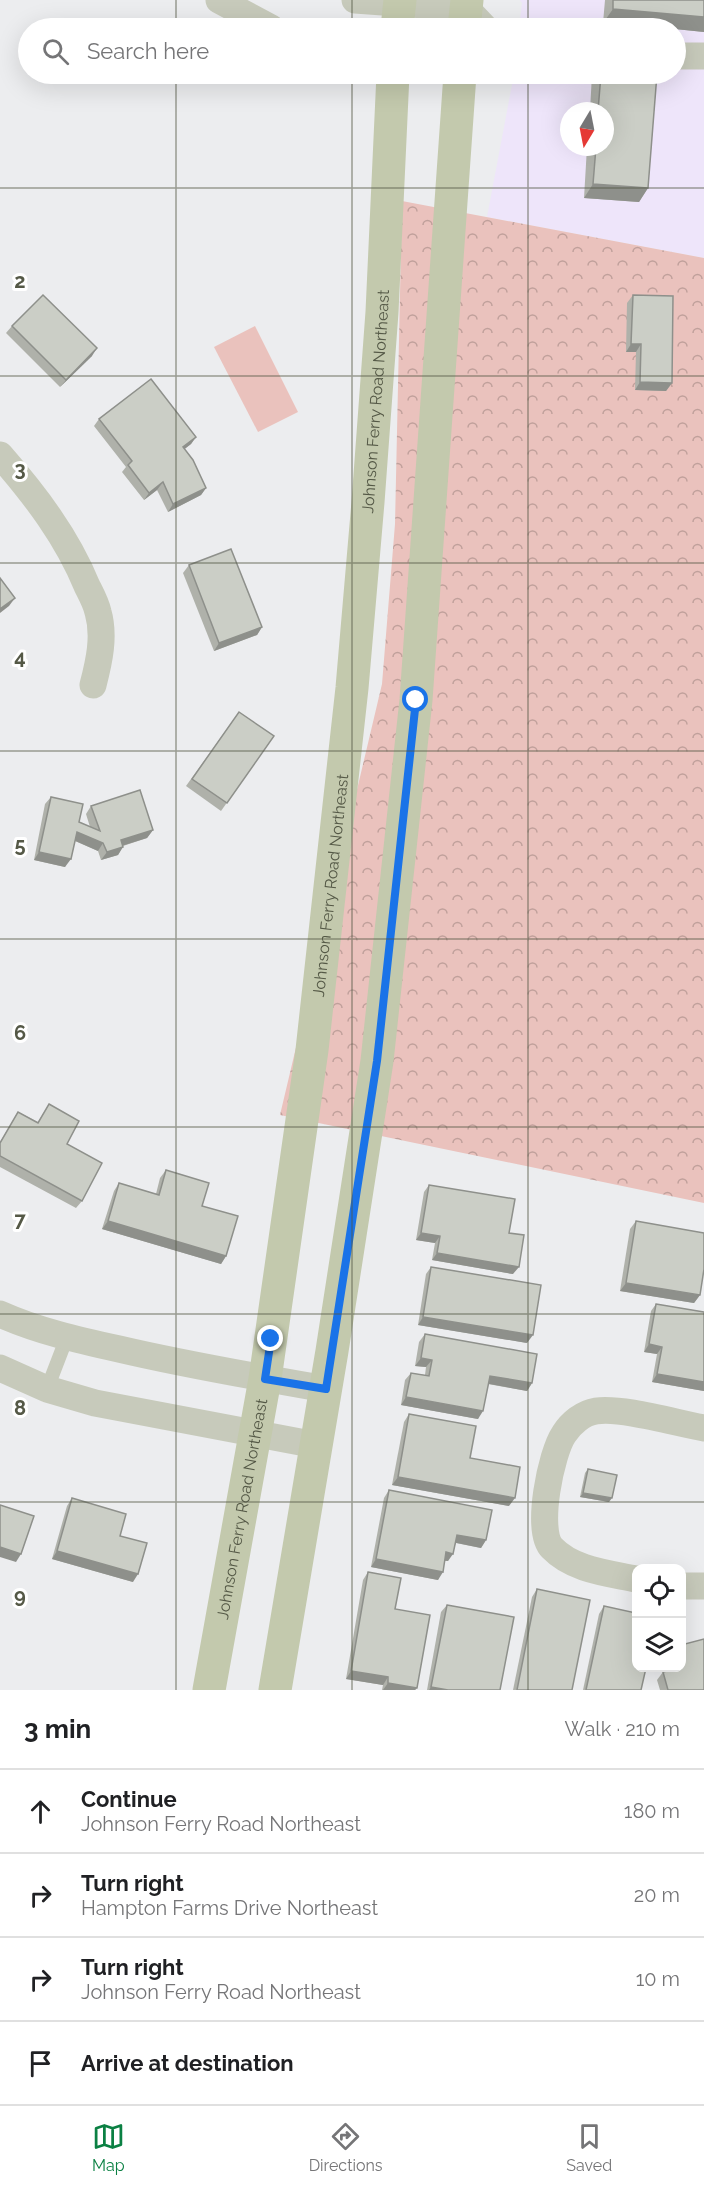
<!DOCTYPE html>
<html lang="en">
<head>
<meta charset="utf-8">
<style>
  :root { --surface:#fff; --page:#f6f6f6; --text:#202124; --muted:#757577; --line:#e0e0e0; --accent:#0b8043 }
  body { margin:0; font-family:Raleway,sans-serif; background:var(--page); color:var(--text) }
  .controls { position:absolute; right:18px; bottom:18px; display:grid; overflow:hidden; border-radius:12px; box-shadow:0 6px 24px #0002 }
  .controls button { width:54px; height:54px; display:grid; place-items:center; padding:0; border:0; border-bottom:2px solid var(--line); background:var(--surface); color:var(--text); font:30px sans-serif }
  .compass { position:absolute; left:560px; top:102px; width:54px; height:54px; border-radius:50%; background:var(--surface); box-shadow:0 6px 24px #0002; rotate:190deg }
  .stop { position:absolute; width:18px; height:18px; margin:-14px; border:4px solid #1a73e8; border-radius:50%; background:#fff }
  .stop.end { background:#1a73e8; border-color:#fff; box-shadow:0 2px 6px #0008 }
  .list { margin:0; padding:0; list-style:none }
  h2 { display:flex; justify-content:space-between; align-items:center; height:78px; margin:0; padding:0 24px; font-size:26px }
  h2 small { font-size:20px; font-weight:400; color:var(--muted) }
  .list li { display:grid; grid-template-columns:39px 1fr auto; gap:18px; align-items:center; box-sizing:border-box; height:84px; padding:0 24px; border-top:2px solid var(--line) }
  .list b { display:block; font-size:22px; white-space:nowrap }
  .list p { margin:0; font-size:20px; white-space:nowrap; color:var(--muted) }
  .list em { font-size:20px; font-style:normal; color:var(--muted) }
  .icon { flex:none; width:33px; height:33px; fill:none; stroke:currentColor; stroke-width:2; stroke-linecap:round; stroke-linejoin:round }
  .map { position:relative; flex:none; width:704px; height:1690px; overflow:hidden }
  .search { position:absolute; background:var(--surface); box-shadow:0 6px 24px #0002; left:18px; right:18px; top:18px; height:66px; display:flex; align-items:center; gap:15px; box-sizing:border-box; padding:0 21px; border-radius:33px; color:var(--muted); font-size:22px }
  .sheet { height:414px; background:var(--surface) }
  nav { display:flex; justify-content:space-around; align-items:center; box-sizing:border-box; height:84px; border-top:2px solid var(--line); background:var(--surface); font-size:16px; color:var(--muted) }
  nav a { display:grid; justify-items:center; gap:3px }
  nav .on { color:var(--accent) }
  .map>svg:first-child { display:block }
  .commercial { fill:#eee5fa; fill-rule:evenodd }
  .forest { fill:url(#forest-crowns) }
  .garden { fill:#eac2bd }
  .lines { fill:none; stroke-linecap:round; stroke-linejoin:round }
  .lane { stroke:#c7cabb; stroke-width:14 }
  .street { stroke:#c7cabb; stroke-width:27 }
  .primary { stroke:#c3c9ad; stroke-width:33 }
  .wall { fill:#afb1aa }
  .shaded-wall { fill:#8e908b }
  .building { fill:#cbcec6; stroke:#8e908b; stroke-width:1.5 }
  .route { stroke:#1a73e8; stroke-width:8 }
  .grid { fill:none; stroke:#545846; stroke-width:1.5; stroke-opacity:0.55 }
  .labels { text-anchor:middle; stroke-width:6; stroke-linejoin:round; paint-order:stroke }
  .street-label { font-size:16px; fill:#545846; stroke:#fff }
  .grid-label { font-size:20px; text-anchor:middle; font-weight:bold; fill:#545846; stroke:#fff; stroke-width:6; stroke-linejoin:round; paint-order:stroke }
</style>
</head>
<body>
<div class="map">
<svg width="704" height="1690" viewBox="0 0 704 1690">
  <defs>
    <pattern id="forest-crowns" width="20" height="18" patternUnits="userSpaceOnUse" patternTransform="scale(1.5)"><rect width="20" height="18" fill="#eac2bd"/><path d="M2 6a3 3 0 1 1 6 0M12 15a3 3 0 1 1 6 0" fill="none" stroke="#c0a09b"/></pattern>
  </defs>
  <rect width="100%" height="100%" fill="#ecedef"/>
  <!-- commercial -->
  <path class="commercial" d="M 520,0 L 704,0 L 704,258 L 487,217 L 514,74 L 676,74 L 676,28 L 519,28 L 522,3 ZM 569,111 L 605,111 L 605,147 L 569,147 Z"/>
  <!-- forest -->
  <polygon class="forest" points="402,201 704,258 704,1203 280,1115 382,684 395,524"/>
  <!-- garden -->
  <polygon class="garden" points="255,326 298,412 258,432 214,347"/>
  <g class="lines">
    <!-- lane -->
    <polyline class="lane" points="47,1389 67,1337"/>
    <!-- street -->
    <g class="street">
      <polyline points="219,0 271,28"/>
      <polyline points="355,0 466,8 485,28"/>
      <polyline points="676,56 704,56"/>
      <path d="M 0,455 C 35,495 67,537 87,586 C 91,594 96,603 98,612 C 105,636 99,662 93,685"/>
      <path d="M 0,1314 C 38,1331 78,1340 119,1349 C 187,1365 257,1377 326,1389"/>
      <polyline points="0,1368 47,1389 95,1403 316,1445"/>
      <path d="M 636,1579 C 608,1573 573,1570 552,1548 C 535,1531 551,1453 564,1434 C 571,1423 583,1413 596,1411 C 622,1407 676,1423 704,1428"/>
      <polyline points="682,1586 704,1586"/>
    </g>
    <!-- primary -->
    <g class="primary">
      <polyline points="397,28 400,0"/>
      <polyline points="464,28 467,0"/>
      <path id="s1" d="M 209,1690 L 265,1379 L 312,1050 L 352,688 L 368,502 L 382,312 L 393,74"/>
      <polyline points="275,1690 332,1351 377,1061 416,700 460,74"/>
    </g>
  </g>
  <!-- wall -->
  <g class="wall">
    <polygon points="605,0 704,0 704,32 675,29 675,28 603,23"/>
    <polygon points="592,74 657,74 648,188 639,202 584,198 587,147 605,147 605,111 590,111"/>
    <polygon points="633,295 672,383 666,391 635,390 636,352 626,352 627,303"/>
    <polygon points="12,326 92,356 60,387 6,333"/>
    <polygon points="99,419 196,437 191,444 184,449 206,488 201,495 168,512 157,490 144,500 122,472 126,467 94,426"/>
    <polygon points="189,565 262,627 257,635 214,651 183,573"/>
    <polygon points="239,712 274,736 221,811 186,786"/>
    <polygon points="51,797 79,822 90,827 86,814 91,806 153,830 147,838 123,846 118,855 101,860 98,851 75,841 65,867 34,860 45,804"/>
    <polygon points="49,1104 67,1144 82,1201 76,1208 0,1167 0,1142 18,1112 38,1122"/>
    <polygon points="166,1170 202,1206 226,1256 221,1264 102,1229 114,1191 119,1183 156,1194 160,1178"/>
    <polygon points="429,1185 509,1233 513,1274 432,1260 435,1243 416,1240 424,1192"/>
    <polygon points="636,1221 700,1295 694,1303 620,1291 630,1229"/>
    <polygon points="431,1267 527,1343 418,1325 426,1274"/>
    <polygon points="656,1304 704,1312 704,1391 652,1382 657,1354 644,1352 651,1311"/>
    <polygon points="425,1334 532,1383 527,1391 488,1384 478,1419 401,1405 405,1380 411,1373 425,1375 426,1367 415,1366 419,1342"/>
    <polygon points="409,1414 470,1458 509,1506 392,1485 404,1422"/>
    <polygon points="588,1469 609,1502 580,1497 585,1473"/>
    <polygon points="389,1490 486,1540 481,1548 456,1543 448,1561 445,1561 438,1580 371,1567 384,1498"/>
    <polygon points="72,1498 120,1536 133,1582 52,1559 67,1506"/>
    <polygon points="368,1572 395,1609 417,1688 415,1690 382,1690 383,1685 346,1679 363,1580"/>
    <polygon points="537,1589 572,1690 513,1690 532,1597"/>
    <polygon points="447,1605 500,1690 427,1690 441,1612"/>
    <polygon points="604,1606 641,1690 583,1690 599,1614"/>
    <polygon points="674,1668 681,1668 704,1690 660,1690 657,1680 663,1672 675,1669"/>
  </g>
  <!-- shaded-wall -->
  <g class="shaded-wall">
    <polygon points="613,9 704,17 704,32 675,29 675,28 665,28 603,23"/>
    <polygon points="593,184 648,188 639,202 584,198"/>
    <polygon points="631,344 641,344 636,352 626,352"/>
    <polygon points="97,348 92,356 60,387 66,380"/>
    <polygon points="640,382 672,383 666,391 635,390"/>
    <polygon points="196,437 191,444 177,455 183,447"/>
    <polygon points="163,482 157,490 144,500 149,493"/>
    <polygon points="206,488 201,495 168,512 173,504"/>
    <polygon points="15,598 9,606 0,613 0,609"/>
    <polygon points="262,627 257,635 214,651 219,643"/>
    <polygon points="153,830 147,838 115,848 121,840"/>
    <polygon points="77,832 103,843 98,851 71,839"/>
    <polygon points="123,847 118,855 101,860 107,852"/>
    <polygon points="39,852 71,859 65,867 34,860"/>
    <polygon points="108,1221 226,1256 221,1264 102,1229"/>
    <polygon points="421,1233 440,1236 435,1243 416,1240"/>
    <polygon points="437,1253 519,1267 513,1274 432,1260"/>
    <polygon points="626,1283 700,1295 694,1303 620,1291"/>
    <polygon points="423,1317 533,1335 527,1343 418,1325"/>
    <polygon points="649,1344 662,1347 657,1354 644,1352"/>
    <polygon points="421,1358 432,1360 426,1367 415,1366"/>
    <polygon points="657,1374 704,1382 704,1391 652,1382"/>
    <polygon points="490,1376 532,1383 527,1391 484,1383"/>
    <polygon points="406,1397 483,1411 478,1419 401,1405"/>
    <polygon points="398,1477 515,1498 509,1506 392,1485"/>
    <polygon points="583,1493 612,1498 609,1502 580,1497"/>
    <polygon points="457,1535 486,1540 481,1548 452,1542"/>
    <polygon points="0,1547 21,1554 16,1562 0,1557"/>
    <polygon points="57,1551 138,1574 133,1582 52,1559"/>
    <polygon points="446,1552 453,1554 448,1561 441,1560"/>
    <polygon points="376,1559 443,1572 438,1580 371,1567"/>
    <polygon points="351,1671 388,1677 383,1685 346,1679"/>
    <polygon points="388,1683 417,1688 415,1690 383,1690"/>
    <polygon points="431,1687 448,1690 429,1690"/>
  </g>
  <!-- building -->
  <g class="building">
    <polygon points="613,0 704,0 704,17 613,9"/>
    <polygon points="601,74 657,74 648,188 593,184 596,147 605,147 605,111 598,111"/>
    <polygon points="43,295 97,348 66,380 12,326"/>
    <polygon points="633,295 673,296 672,383 640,382 641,344 631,344"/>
    <polygon points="151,379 196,437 183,447 193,460 206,488 173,504 163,482 149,493 128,465 132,461 99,419"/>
    <polygon points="231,549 262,627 219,643 189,565"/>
    <polygon points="0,578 15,598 0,609"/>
    <polygon points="239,712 274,736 227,803 192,779"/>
    <polygon points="140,790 153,830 121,840 123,847 107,852 103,843 77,832 71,859 39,852 51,797 83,804 79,822 100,831 91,806"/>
    <polygon points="49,1104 79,1121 67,1144 102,1163 82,1201 0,1156 0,1143 18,1112 38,1123"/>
    <polygon points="166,1170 209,1183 202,1206 238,1216 226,1256 108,1221 119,1183 159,1195"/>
    <polygon points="429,1185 515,1199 509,1233 524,1235 519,1267 437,1253 440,1236 421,1233"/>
    <polygon points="636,1221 704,1233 704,1269 700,1295 626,1283"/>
    <polygon points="431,1267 541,1285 533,1335 423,1317"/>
    <polygon points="656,1304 704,1312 704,1382 657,1374 662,1347 649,1344"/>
    <polygon points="425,1334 537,1354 532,1383 490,1376 483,1411 406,1397 411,1373 429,1376 432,1360 421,1358"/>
    <polygon points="409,1414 476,1426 470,1458 520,1467 515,1498 398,1477"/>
    <polygon points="588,1469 617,1475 612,1498 583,1493"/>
    <polygon points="389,1490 492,1510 486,1540 457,1535 453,1554 446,1552 443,1572 376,1559"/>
    <polygon points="72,1498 126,1514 120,1536 147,1543 138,1574 57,1551"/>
    <polygon points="0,1505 34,1516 21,1554 0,1547"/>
    <polygon points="368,1572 401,1578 395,1609 430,1615 417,1688 388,1683 388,1677 351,1671"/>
    <polygon points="537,1589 590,1600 572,1690 517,1690"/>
    <polygon points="447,1605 514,1617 500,1690 448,1690 431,1687"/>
    <polygon points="604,1606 636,1613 636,1668 646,1668 641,1690 586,1690"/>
    <polygon points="704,1639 704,1690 668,1690 663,1672 682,1667 681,1645"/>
  </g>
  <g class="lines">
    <!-- route -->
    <polyline class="route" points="271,1339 265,1379 326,1389 377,1061 416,700"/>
  </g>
  <!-- grid -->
  <path class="grid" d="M 176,0 L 176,28M 352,0 L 352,28M 528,0 L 528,28M 176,74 L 176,1690M 352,74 L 352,1690M 528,74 L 528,1690M 0,188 L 704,188M 0,376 L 704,376M 0,563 L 704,563M 0,751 L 704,751M 0,939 L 704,939M 0,1127 L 704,1127M 0,1314 L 704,1314M 0,1502 L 704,1502"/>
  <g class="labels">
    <!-- street labels -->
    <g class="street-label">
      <text dy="6" stroke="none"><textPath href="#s1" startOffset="1300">Johnson Ferry Road Northeast</textPath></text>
      <text dy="6" stroke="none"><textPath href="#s1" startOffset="814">Johnson Ferry Road Northeast</textPath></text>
      <text dy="6" stroke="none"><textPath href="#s1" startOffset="184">Johnson Ferry Road Northeast</textPath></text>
    </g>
  </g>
  <g class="grid-label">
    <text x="20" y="288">2</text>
    <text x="20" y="476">3</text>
    <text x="20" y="664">4</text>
    <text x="20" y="852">5</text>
    <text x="20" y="1040">6</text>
    <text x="20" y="1227">7</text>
    <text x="20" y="1415">8</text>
    <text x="20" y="1603">9</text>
  </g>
</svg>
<div class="controls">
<button><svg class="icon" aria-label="locate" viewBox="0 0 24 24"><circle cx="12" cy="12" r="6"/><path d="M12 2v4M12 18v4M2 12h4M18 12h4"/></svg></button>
<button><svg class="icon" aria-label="layers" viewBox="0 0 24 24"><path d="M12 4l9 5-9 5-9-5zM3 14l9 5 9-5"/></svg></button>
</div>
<svg class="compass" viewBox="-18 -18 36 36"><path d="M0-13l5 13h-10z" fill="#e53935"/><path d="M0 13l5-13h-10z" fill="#757577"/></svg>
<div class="stop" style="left:416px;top:700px"></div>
<div class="stop end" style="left:271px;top:1339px"></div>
<div class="search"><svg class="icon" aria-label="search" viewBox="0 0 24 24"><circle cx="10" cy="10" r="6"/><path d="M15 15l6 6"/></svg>Search here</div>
</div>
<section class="sheet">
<h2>3 min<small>Walk · 210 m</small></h2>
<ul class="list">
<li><svg class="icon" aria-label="ahead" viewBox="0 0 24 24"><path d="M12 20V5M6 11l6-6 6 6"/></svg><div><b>Continue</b><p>Johnson Ferry Road Northeast</p></div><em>180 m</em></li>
<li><svg class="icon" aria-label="right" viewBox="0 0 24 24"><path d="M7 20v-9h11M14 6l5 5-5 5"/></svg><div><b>Turn right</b><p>Hampton Farms Drive Northeast</p></div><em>20 m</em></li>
<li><svg class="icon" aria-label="right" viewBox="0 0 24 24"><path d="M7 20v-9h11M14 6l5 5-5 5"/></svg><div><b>Turn right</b><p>Johnson Ferry Road Northeast</p></div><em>10 m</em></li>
<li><svg class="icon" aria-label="arrive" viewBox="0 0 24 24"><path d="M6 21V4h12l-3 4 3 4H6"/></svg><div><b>Arrive at destination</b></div></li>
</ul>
</section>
<nav>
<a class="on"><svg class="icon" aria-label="map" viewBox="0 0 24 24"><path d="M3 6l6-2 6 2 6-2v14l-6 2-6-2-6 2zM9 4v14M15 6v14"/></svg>Map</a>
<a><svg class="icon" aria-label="directions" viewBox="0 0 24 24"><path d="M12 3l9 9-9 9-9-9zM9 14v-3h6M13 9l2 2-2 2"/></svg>Directions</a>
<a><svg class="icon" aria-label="saved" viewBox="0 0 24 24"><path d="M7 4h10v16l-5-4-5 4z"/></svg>Saved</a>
</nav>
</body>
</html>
